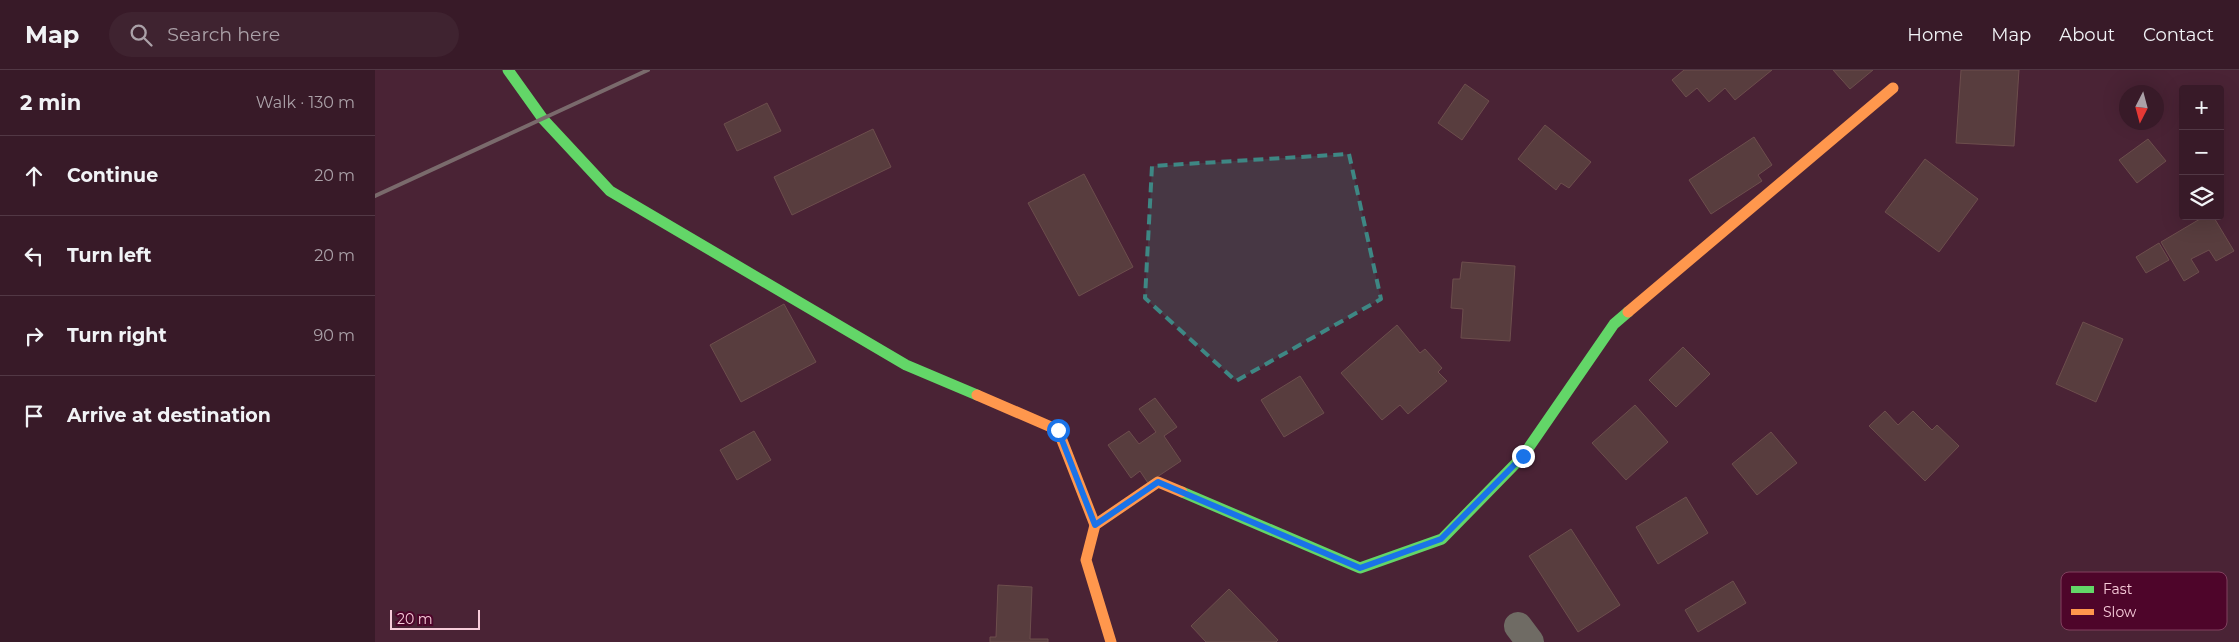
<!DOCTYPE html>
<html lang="en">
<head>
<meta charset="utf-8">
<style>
  :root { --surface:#381a28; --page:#3f2330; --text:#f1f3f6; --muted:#aba1a8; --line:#523845 }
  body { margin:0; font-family:Montserrat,sans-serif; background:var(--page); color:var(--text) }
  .controls { position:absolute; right:15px; top:15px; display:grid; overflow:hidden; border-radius:5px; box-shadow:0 5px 20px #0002 }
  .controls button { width:45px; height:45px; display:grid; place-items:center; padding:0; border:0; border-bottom:1px solid var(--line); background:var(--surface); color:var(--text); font:25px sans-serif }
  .compass { position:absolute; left:1744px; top:15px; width:45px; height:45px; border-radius:50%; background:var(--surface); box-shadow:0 5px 20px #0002; rotate:186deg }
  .scale { position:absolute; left:15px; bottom:12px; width:90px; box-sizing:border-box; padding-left:5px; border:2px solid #f8ccda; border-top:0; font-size:14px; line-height:18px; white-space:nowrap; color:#f8ccda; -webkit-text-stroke:4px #4e052a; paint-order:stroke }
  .stop { position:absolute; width:15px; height:15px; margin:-11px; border:4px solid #1a73e8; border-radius:50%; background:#fff }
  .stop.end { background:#1a73e8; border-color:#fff; box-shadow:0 1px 5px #0008 }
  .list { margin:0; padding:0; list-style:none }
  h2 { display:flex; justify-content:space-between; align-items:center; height:65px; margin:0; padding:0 20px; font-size:21px }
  h2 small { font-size:16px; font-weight:400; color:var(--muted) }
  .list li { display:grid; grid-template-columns:32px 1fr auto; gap:15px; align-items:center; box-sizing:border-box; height:80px; padding:0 20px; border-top:1px solid var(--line) }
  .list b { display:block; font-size:19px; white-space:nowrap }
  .list em { font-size:16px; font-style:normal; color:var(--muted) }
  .icon { flex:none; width:28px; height:28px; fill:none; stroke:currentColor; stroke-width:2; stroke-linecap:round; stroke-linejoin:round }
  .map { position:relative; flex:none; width:1864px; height:572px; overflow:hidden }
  header { display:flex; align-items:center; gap:30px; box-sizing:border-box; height:70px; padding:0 25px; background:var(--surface); border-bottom:1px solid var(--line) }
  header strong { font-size:24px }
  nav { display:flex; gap:28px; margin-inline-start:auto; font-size:18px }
  .search { width:350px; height:45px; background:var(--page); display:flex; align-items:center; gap:12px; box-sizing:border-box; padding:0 18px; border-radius:28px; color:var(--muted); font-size:19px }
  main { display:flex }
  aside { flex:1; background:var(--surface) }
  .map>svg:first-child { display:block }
  .building { fill:#583d3e; stroke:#6d4e4d }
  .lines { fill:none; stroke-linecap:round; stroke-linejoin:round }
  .street { stroke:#6f6b64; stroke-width:28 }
  .fast { stroke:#63d668; stroke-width:11 }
  .slow { stroke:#ff974d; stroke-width:11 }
  .rail { stroke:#7a6a6c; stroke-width:4 }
  .route { stroke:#1a73e8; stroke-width:6 }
  .marked { fill:#3e8784; fill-opacity:0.2; stroke:#3e8784; stroke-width:4; stroke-dasharray:10 6; stroke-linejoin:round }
  .key { fill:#4e052a; stroke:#81415f; stroke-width:1 }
  .key-label { font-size:14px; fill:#f8ccda }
</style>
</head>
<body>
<header>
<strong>Map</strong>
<div class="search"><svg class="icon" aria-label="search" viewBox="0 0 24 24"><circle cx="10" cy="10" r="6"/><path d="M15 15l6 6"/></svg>Search here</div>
<nav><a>Home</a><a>Map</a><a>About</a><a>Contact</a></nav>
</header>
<main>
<aside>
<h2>2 min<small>Walk · 130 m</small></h2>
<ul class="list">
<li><svg class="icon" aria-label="ahead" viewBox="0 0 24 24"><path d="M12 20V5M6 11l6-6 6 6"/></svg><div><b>Continue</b></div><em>20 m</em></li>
<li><svg class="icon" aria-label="left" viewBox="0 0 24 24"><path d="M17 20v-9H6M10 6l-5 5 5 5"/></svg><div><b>Turn left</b></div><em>20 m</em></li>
<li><svg class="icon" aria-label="right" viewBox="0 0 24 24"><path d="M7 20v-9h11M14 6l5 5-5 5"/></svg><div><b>Turn right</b></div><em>90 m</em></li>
<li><svg class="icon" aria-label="arrive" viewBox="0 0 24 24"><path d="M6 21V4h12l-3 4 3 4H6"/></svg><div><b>Arrive at destination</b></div></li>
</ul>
</aside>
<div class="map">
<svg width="1864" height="572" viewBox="0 0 1864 572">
  <rect width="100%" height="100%" fill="#4a2335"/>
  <!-- building -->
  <g class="building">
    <polygon points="1309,0 1397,0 1360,30 1350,18 1334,32 1322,18 1311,27 1297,10"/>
    <polygon points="1458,0 1498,0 1475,19"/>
    <polygon points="1586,0 1644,0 1639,76 1581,73"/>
    <polygon points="1090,14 1114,31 1087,70 1063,53"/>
    <polygon points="392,33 406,61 362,81 349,54"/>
    <polygon points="1170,55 1216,92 1194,118 1186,113 1181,120 1143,89"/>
    <polygon points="498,59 516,97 417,145 399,107"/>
    <polygon points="1379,67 1397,95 1383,105 1387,111 1336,144 1314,110"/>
    <polygon points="1773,69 1791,91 1762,113 1744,90"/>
    <polygon points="1550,89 1603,129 1564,182 1510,142"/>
    <polygon points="709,104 758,197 704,226 653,133"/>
    <polygon points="1830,146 1838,146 1859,181 1841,191 1834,180 1816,189 1824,202 1809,211 1786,172"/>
    <polygon points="1784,173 1794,190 1771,203 1761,187"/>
    <polygon points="1087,192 1140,196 1135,271 1086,268 1088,239 1076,238 1078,209 1085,209"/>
    <polygon points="409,234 441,292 366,332 335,275"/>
    <polygon points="1708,252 1748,269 1721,332 1681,314"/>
    <polygon points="1022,255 1045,283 1050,279 1067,298 1063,302 1072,311 1033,344 1025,335 1007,350 966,303"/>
    <polygon points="1308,277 1335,304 1301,337 1274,310"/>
    <polygon points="925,306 949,343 909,367 886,330"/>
    <polygon points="780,328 802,357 789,366 806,391 773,413 765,401 756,408 733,375 754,361 764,374 781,362 764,339"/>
    <polygon points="1260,335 1293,372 1251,410 1217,373"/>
    <polygon points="1510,341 1523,355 1538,341 1557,360 1562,355 1584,376 1550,411 1494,356"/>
    <polygon points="379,361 396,390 362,410 345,380"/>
    <polygon points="1396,362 1422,393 1382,425 1357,394"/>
    <polygon points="1311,427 1333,463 1283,494 1261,457"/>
    <polygon points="1196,459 1245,535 1203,562 1154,486"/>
    <polygon points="1358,511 1371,533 1323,562 1310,540"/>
    <polygon points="623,515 657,517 655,569 673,569 673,572 615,572 615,567 621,567"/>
    <polygon points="854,519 903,570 901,572 831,572 816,556"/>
  </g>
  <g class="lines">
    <!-- street -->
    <polyline class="street" points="1143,556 1155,572"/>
    <!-- fast -->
    <g class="fast">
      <polyline points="133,0 168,49 235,121 531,295 602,325"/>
      <polyline points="807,422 985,498 1067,469 1148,386 1239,254 1253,242"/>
    </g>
    <!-- slow -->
    <g class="slow">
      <polyline points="1253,242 1518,18"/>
      <polyline points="602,325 683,360 720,455"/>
      <polyline points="736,572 711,490 720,455 783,412 807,422"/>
    </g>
    <!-- rail -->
    <polyline class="rail" points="0,126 273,0"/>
  </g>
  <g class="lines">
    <!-- route -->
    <polyline class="route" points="683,360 720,455 783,412 985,498 1066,469 1148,386"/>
  </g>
  <!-- marked area -->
  <path class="marked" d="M 974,84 L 1006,229 L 861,311 L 770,228 L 777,96 Z"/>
  <!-- legend -->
  <rect x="1686" y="502" width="166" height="58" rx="8" class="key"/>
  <rect x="1696" y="516" width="23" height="7" fill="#63d668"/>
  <rect x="1696" y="539" width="23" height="6" fill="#ff974d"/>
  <g class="key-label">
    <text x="1728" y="524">Fast</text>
    <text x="1728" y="547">Slow</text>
  </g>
</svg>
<div class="controls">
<button>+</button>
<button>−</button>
<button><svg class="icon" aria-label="layers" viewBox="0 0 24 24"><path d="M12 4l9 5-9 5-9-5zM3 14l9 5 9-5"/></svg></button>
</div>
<svg class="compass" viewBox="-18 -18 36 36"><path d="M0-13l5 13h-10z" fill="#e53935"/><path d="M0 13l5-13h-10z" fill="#aba1a8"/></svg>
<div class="scale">20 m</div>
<div class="stop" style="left:683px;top:360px"></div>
<div class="stop end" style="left:1148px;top:386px"></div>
</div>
</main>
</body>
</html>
